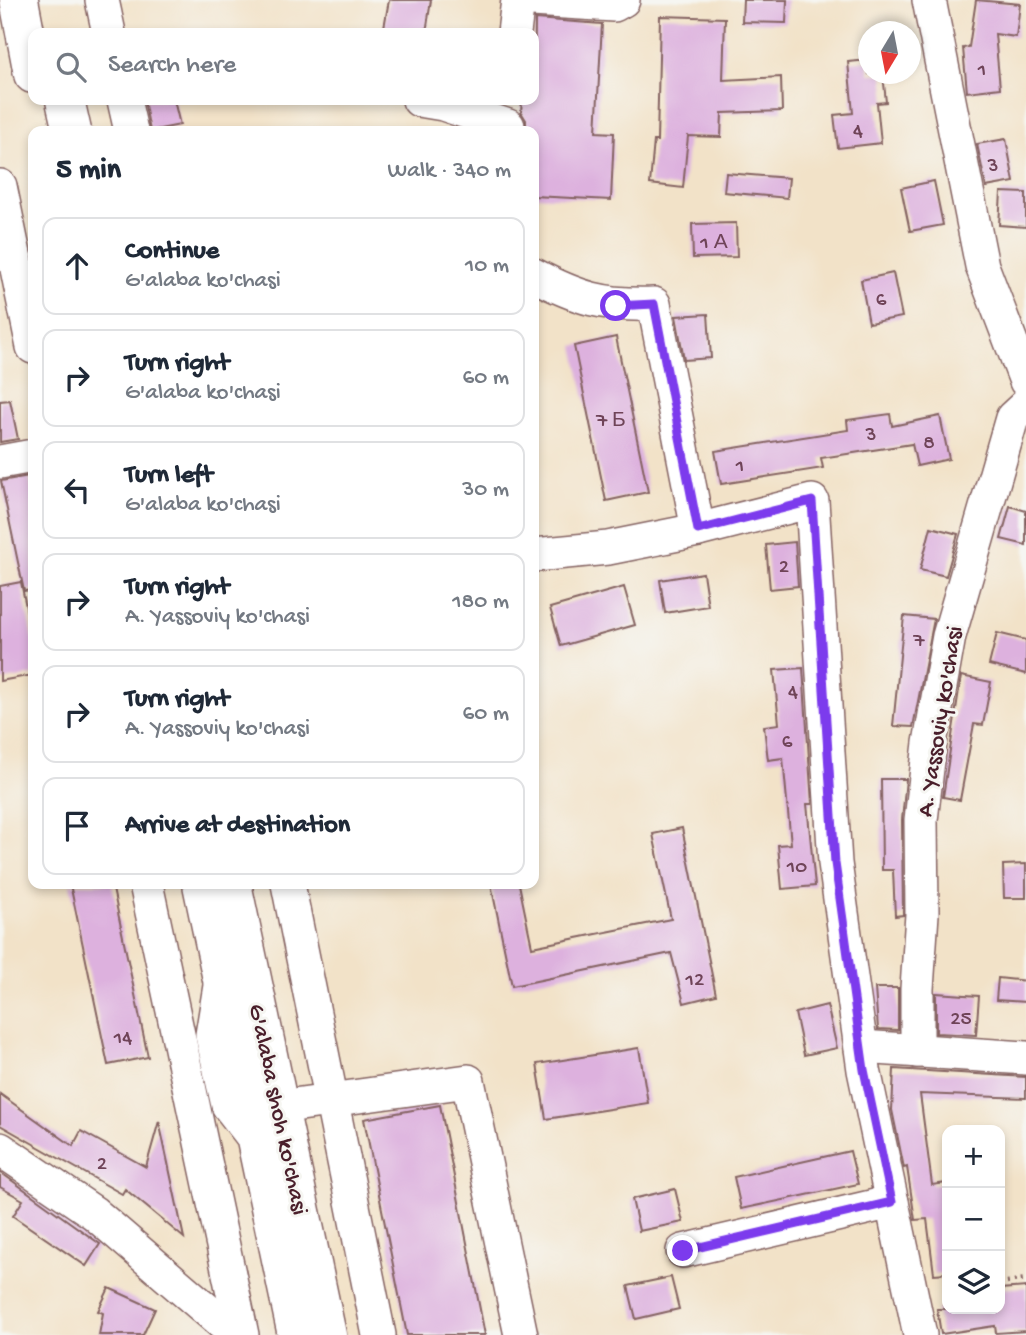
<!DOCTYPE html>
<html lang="en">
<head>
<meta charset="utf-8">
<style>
  :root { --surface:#fff; --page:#f6f6f7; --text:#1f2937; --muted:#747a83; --line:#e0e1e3 }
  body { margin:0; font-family:"Gochi Hand",sans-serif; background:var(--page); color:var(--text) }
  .controls { position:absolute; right:21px; bottom:21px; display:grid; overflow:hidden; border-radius:14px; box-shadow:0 4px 10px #0003 }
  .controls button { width:63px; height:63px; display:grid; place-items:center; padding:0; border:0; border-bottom:2px solid var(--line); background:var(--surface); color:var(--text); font:35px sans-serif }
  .compass { position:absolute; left:858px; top:21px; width:63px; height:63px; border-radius:50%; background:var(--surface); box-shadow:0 4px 10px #0003; rotate:190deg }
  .stop { position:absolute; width:21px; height:21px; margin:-16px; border:5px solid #7c3aed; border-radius:50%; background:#fff }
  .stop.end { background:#7c3aed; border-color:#fff; box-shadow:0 2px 7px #0008 }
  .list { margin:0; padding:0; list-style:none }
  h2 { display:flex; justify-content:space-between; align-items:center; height:91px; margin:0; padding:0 28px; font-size:30px }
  h2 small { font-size:23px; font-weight:400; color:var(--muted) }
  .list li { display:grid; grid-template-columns:46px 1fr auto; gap:21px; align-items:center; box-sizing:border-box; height:98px; margin:0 14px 14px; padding:0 14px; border:2px solid var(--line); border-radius:14px }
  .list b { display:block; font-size:26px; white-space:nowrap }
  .list p { margin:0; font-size:23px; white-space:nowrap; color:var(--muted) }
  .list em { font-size:23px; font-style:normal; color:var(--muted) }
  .icon { flex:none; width:38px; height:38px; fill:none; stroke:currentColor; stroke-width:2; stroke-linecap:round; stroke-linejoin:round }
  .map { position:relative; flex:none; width:1026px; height:1335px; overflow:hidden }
  .search { position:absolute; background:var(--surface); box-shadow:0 4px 10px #0003; left:28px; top:28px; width:511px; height:77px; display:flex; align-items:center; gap:18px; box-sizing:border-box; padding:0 24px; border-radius:14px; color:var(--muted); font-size:26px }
  .panel { position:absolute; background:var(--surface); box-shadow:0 4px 10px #0003; left:28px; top:126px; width:511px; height:763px; border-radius:14px }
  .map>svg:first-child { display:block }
  .building { fill:#ddb1de }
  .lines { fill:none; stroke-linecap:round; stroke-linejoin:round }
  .minor-casing { stroke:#856362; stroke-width:36 }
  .major-casing { stroke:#856362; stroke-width:41 }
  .path { stroke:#856362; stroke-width:4.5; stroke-dasharray:2 5; stroke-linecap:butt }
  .minor { stroke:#fff; stroke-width:33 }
  .major { stroke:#fff; stroke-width:38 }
  .route { stroke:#7c3aed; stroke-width:9 }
  .labels { text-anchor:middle; stroke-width:6; stroke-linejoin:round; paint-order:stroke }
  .number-label { font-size:21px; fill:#6f4458 }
  .street-label { font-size:24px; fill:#4a1f2b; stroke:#f6f6f2 }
</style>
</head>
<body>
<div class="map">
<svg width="1026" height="1335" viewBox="0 0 1026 1335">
  <rect width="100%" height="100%" fill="#f6f6f2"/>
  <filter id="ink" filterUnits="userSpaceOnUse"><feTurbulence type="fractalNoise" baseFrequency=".0143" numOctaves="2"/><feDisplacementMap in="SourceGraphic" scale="14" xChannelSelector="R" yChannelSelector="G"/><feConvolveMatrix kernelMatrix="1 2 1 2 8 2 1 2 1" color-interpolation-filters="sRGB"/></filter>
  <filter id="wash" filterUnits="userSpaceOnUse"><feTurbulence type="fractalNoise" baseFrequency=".00686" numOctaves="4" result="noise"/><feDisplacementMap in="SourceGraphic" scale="28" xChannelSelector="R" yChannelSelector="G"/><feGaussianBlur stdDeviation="1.57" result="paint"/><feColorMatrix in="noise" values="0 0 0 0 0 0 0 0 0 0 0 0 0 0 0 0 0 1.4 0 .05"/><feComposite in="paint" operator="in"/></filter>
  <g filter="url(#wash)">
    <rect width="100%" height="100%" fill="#f2e2c8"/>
    <g id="blocks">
      <!-- building -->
      <g class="building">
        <polygon points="389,0 431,0 426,33 383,33"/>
        <polygon points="743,0 787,0 786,23 742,22"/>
        <polygon points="976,0 1020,4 1016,37 995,34 1000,88 967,92 963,48 969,47"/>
        <polygon points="660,16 725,18 723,80 781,77 782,111 722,113 721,137 688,136 683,188 650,184 654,141 657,141"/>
        <polygon points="535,19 602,24 596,132 614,133 611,200 534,196 534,131 526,131 526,120 521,112 522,100 534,100"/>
        <polygon points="869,60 869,74 883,74 886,102 877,103 881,143 838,148 834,115 853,113 848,62"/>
        <polygon points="144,100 174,100 180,125 150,131"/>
        <polygon points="1006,139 1014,182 986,187 977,144"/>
        <polygon points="726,173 789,178 787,198 724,192"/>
        <polygon points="934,181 943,225 910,231 901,188"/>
        <polygon points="1001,192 1026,193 1026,227 999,225"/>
        <polygon points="736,223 737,257 693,258 692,224"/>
        <polygon points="893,273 902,317 869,323 861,280"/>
        <polygon points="708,314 711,358 684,360 676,316"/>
        <polygon points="616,337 648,492 606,501 574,346"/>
        <polygon points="10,400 18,439 0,442 0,401"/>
        <polygon points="890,414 892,426 940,416 949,459 917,466 912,444 821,458 823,468 721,484 715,451 848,430 847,420"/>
        <polygon points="29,476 33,496 33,590 24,591 1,481"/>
        <polygon points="1010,506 1026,511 1026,545 1001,539"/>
        <polygon points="931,527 958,534 946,576 920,570"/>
        <polygon points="795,542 798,586 770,589 766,545"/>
        <polygon points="703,573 708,606 665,613 660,580"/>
        <polygon points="21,582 33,642 33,675 0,681 0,586"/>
        <polygon points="624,587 635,625 561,646 550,608"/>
        <polygon points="904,616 934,619 913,727 893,726"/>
        <polygon points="997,633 1026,640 1026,674 989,665"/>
        <polygon points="803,668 812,804 807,804 815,886 782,889 778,845 791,844 783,758 768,760 764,726 779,724 774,670"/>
        <polygon points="961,676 991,682 983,725 974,724 960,800 943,797"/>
        <polygon points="881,779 906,779 902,820 903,915 895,916 893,870 882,870"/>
        <polygon points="682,828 716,995 684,1003 671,953 512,986 491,884 519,884 532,947 671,919 653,834"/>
        <polygon points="1026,864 1026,898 1004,898 1003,865"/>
        <polygon points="70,884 112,884 148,1057 108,1065"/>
        <polygon points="998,978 1026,981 1026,1002 996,1000"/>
        <polygon points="875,988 898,988 898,1030 878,1029"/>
        <polygon points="936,993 979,996 976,1035 936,1033"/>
        <polygon points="827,1005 837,1048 804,1055 795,1013"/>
        <polygon points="639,1048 648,1103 546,1119 537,1064"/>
        <polygon points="894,1069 1026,1077 1026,1098 920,1094 932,1185 947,1183 947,1273 934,1274 927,1219 915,1220 907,1167 904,1168 892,1110"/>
        <polygon points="0,1094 73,1146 81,1131 146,1167 159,1121 184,1238 125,1189 122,1194 0,1125"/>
        <polygon points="440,1105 485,1335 407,1335 364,1119"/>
        <polygon points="850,1151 858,1184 741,1209 734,1177"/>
        <polygon points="0,1172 100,1244 86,1266 13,1216 23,1200 0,1187"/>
        <polygon points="675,1189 683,1222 639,1231 632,1199"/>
        <polygon points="671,1277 679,1309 636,1319 628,1286"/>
        <polygon points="1026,1287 1026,1331 996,1333 995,1326 941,1334 937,1309 1000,1309 1000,1289"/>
        <polygon points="109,1288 155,1309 143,1335 99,1335 103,1313 98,1311"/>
      </g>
    </g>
  </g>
  <g filter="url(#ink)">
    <use href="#blocks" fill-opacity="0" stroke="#856362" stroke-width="2"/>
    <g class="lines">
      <defs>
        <g id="minor">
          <polyline points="102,0 109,33"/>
          <polyline points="532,0 614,5 623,0"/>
          <polyline points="929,0 982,266 1026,381"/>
          <polyline points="514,33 518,0"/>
          <polyline points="124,100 131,131"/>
          <polyline points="419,100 443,104 508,126"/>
          <polyline points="0,186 33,347"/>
          <path d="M 534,275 C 578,298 604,306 654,304 L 698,530"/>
          <polyline points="0,462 33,456"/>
          <polyline points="534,555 608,548 698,530 812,501 835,863 864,1070 920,1335"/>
          <polyline points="146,884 242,1335"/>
          <polyline points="288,884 379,1335"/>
          <polyline points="220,986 212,1035 228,1105 256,1141"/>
          <polyline points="861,1047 1026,1058"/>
          <polyline points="917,1051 917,989 922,914 921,820 930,743 949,636 1012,418 1026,405"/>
          <polyline points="279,1107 468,1081 521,1335"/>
          <polyline points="0,1149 94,1213 236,1335"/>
          <polyline points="683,1251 892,1202"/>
        </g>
        <g id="major">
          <polyline points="19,0 33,74"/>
          <polyline points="65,100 72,131"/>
          <polyline points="202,884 297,1335"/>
          <polyline points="232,884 327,1335"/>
        </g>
      </defs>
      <!-- minor casing -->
      <use href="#minor" class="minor-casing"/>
      <!-- major casing -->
      <use href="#major" class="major-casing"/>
      <!-- path -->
      <polyline class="path" points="1000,1283 1026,1279"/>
      <!-- minor -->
      <use href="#minor" class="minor"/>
      <!-- major -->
      <use href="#major" class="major"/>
    </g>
  </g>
  <g class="lines" filter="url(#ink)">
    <!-- route -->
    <polyline class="route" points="616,306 654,304 698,530 812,501 835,863 864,1070 892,1202 683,1251"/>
  </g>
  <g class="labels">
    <!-- number labels -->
    <g class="number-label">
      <text x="982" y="75">1</text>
      <text x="858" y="136">4</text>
      <text x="993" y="171">3</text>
      <text x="714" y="248">1 А</text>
      <text x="881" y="305">6</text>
      <text x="611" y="426">7 Б</text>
      <text x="871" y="440">3</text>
      <text x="929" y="448">8</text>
      <text x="740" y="471">1</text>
      <text x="784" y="572">2</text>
      <text x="919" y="646">7</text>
      <text x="793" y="697">4</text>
      <text x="787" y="747">6</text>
      <text x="797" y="872">10</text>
      <text x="695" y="985">12</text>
      <text x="961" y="1024">25</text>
      <text x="123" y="1043">14</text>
      <text x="102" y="1169">2</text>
    </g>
    <!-- street labels -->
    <g class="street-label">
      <text transform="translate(938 721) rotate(-81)" y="8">A. Yassoviy ko'chasi</text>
      <text transform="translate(280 1109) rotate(78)" y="8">G'alaba shoh ko'chasi</text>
    </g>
  </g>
</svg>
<div class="controls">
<button>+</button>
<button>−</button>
<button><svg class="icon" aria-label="layers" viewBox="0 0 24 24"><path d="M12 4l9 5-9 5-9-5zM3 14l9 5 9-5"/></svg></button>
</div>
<svg class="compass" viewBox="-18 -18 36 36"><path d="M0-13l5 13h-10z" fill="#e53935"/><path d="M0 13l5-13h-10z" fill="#747a83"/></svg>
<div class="stop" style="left:616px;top:306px"></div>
<div class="stop end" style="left:683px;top:1251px"></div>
<div class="search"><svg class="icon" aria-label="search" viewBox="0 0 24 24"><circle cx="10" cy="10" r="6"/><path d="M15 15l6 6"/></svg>Search here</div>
<section class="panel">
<h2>5 min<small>Walk · 340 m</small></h2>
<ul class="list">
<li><svg class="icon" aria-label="ahead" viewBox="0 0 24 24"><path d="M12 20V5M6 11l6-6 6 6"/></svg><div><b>Continue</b><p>G'alaba ko'chasi</p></div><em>10 m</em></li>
<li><svg class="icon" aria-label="right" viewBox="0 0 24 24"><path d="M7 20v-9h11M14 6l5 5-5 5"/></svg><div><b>Turn right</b><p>G'alaba ko'chasi</p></div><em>60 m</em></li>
<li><svg class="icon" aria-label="left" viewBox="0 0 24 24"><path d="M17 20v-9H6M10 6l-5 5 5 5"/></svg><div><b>Turn left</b><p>G'alaba ko'chasi</p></div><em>30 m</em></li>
<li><svg class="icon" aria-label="right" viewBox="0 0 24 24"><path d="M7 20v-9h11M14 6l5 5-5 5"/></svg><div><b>Turn right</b><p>A. Yassoviy ko'chasi</p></div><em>180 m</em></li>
<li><svg class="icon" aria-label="right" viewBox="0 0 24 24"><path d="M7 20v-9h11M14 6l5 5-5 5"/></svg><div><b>Turn right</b><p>A. Yassoviy ko'chasi</p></div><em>60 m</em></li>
<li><svg class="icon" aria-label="arrive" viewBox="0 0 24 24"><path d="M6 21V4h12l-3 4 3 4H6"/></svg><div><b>Arrive at destination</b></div></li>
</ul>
</section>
</div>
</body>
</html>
